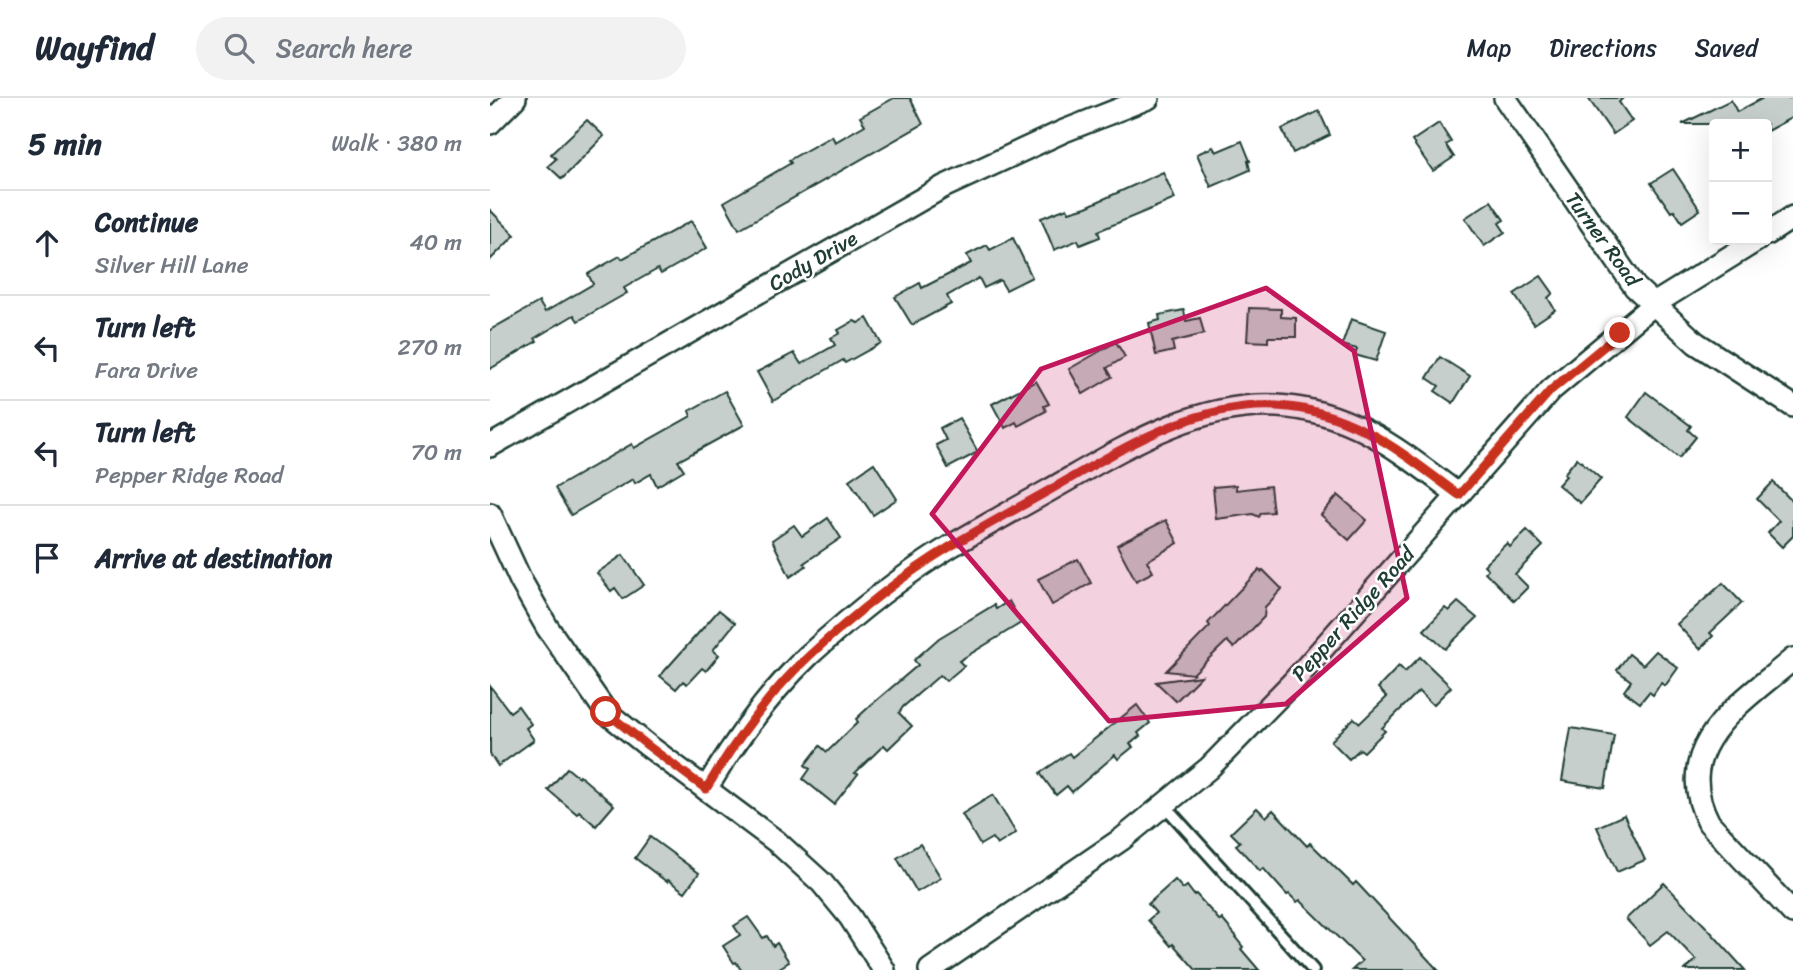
<!DOCTYPE html>
<html lang="en">
<head>
<meta charset="utf-8">
<style>
  :root { --surface:#fff; --page:#f2f2f3; --text:#1f2937; --muted:#747a83; --line:#e0e1e3 }
  body { margin:0; font-family:Sriracha,sans-serif; background:var(--page); color:var(--text) }
  .controls { position:absolute; right:21px; top:21px; display:grid; overflow:hidden; border-radius:7px; box-shadow:0 7px 28px #0002 }
  .controls button { width:63px; height:63px; display:grid; place-items:center; padding:0; border:0; border-bottom:2px solid var(--line); background:var(--surface); color:var(--text); font:35px sans-serif }
  .stop { position:absolute; width:21px; height:21px; margin:-16px; border:5px solid #c8321e; border-radius:50%; background:#fff }
  .stop.end { background:#c8321e; border-color:#fff; box-shadow:0 2px 7px #0008 }
  .list { margin:0; padding:0; list-style:none }
  h2 { display:flex; justify-content:space-between; align-items:center; height:91px; margin:0; padding:0 28px; font-size:30px }
  h2 small { font-size:23px; font-weight:400; color:var(--muted) }
  .list li { display:grid; grid-template-columns:46px 1fr auto; gap:21px; align-items:center; box-sizing:border-box; height:105px; padding:0 28px; border-top:2px solid var(--line) }
  .list b { display:block; font-size:26px; white-space:nowrap }
  .list p { margin:0; font-size:23px; white-space:nowrap; color:var(--muted) }
  .list em { font-size:23px; font-style:normal; color:var(--muted) }
  .icon { flex:none; width:38px; height:38px; fill:none; stroke:currentColor; stroke-width:2; stroke-linecap:round; stroke-linejoin:round }
  .map { position:relative; flex:none; width:1303px; height:872px; overflow:hidden }
  header { display:flex; align-items:center; gap:42px; box-sizing:border-box; height:98px; padding:0 35px; background:var(--surface); border-bottom:2px solid var(--line) }
  header strong { font-size:33px }
  nav { display:flex; gap:38px; margin-inline-start:auto; font-size:24px }
  .search { width:490px; height:63px; background:var(--page); display:flex; align-items:center; gap:18px; box-sizing:border-box; padding:0 24px; border-radius:38px; color:var(--muted); font-size:26px }
  main { display:flex }
  aside { flex:1; background:var(--surface) }
  .map>svg:first-child { display:block }
  .building { fill:#c7cfcc; stroke:#1f3d34; stroke-width:2 }
  .lines { fill:none; stroke-linecap:round; stroke-linejoin:round }
  .lane-casing { stroke:#1f3d34; stroke-width:16 }
  .street-casing { stroke:#1f3d34; stroke-width:26 }
  .lane { stroke:#fff; stroke-width:10 }
  .street { stroke:#fff; stroke-width:21 }
  .route { stroke:#c8321e; stroke-width:9 }
  .marked { fill:#c2185b; fill-opacity:0.2; stroke:#c2185b; stroke-width:5; stroke-linejoin:round }
  .labels { text-anchor:middle; stroke-width:5; stroke-linejoin:round; paint-order:stroke }
  .street-label { font-size:21px; fill:#1f3d34; stroke:#fff }
</style>
</head>
<body>
<header>
<strong>Wayfind</strong>
<div class="search"><svg class="icon" aria-label="search" viewBox="0 0 24 24"><circle cx="10" cy="10" r="6"/><path d="M15 15l6 6"/></svg>Search here</div>
<nav><a>Map</a><a>Directions</a><a>Saved</a></nav>
</header>
<main>
<aside>
<h2>5 min<small>Walk · 380 m</small></h2>
<ul class="list">
<li><svg class="icon" aria-label="ahead" viewBox="0 0 24 24"><path d="M12 20V5M6 11l6-6 6 6"/></svg><div><b>Continue</b><p>Silver Hill Lane</p></div><em>40 m</em></li>
<li><svg class="icon" aria-label="left" viewBox="0 0 24 24"><path d="M17 20v-9H6M10 6l-5 5 5 5"/></svg><div><b>Turn left</b><p>Fara Drive</p></div><em>270 m</em></li>
<li><svg class="icon" aria-label="left" viewBox="0 0 24 24"><path d="M17 20v-9H6M10 6l-5 5 5 5"/></svg><div><b>Turn left</b><p>Pepper Ridge Road</p></div><em>70 m</em></li>
<li><svg class="icon" aria-label="arrive" viewBox="0 0 24 24"><path d="M6 21V4h12l-3 4 3 4H6"/></svg><div><b>Arrive at destination</b></div></li>
</ul>
</aside>
<div class="map">
<svg width="1303" height="872" viewBox="0 0 1303 872">
  <rect width="100%" height="100%" fill="#fff"/>
  <filter id="ink" filterUnits="userSpaceOnUse"><feTurbulence type="fractalNoise" baseFrequency=".0143" numOctaves="2"/><feDisplacementMap in="SourceGraphic" scale="14" xChannelSelector="R" yChannelSelector="G"/><feConvolveMatrix kernelMatrix="1 2 1 2 8 2 1 2 1" color-interpolation-filters="sRGB"/></filter>
  <g filter="url(#ink)">
    <!-- building -->
    <g class="building">
      <polygon points="404,0 420,0 433,26 249,131 234,104 301,65 299,62 342,38 345,44 375,27 370,19"/>
      <polygon points="1098,0 1133,0 1129,4 1142,23 1123,36"/>
      <polygon points="1273,0 1303,0 1303,19 1277,33 1277,26 1192,26 1241,2 1247,14"/>
      <polygon points="829,13 840,37 803,55 792,31"/>
      <polygon points="97,22 114,38 72,81 58,68 66,61 61,56"/>
      <polygon points="949,25 961,44 956,47 964,59 943,73 922,43"/>
      <polygon points="752,43 760,63 758,63 760,72 721,89 707,56 723,49 726,54"/>
      <polygon points="1183,71 1210,112 1192,124 1184,112 1181,114 1161,85"/>
      <polygon points="673,74 685,101 608,133 610,139 590,147 588,142 564,152 551,120 577,110 579,114 596,109"/>
      <polygon points="1001,103 1014,122 1009,125 1015,134 994,148 975,120"/>
      <polygon points="0,112 25,137 0,162"/>
      <polygon points="201,123 217,150 171,176 168,171 134,190 137,195 88,223 84,217 45,240 47,243 0,271 0,232 49,204 55,214 103,186 98,176 130,158 132,161"/>
      <polygon points="523,140 542,179 516,192 510,182 494,190 489,180 457,198 461,206 422,227 405,199 430,185 432,190 481,165 477,157 497,147 500,152"/>
      <polygon points="1051,178 1063,195 1058,200 1065,212 1044,226 1024,196"/>
      <polygon points="759,210 791,211 791,219 806,220 806,239 778,239 778,244 757,243"/>
      <polygon points="694,212 696,223 710,220 714,236 682,244 684,253 666,257 659,225 670,222 669,217"/>
      <polygon points="377,220 391,245 355,265 353,262 283,303 267,274 304,255 311,266 345,247 341,240 350,235 348,232 364,223 368,225"/>
      <polygon points="861,221 896,233 886,263 865,257 867,251 852,247"/>
      <polygon points="626,244 635,259 617,270 622,279 593,296 579,271"/>
      <polygon points="950,259 980,278 963,305 945,293 949,288 937,280"/>
      <polygon points="546,283 559,306 554,308 556,313 528,328 526,324 515,330 502,306"/>
      <polygon points="235,293 254,327 188,363 194,372 167,388 161,376 145,385 143,381 81,417 65,390 142,346 144,350 201,318 199,313"/>
      <polygon points="1156,294 1201,328 1198,332 1206,339 1189,360 1138,319"/>
      <polygon points="469,320 488,354 458,370 446,347 456,342 450,330"/>
      <polygon points="1087,360 1111,381 1090,405 1068,387 1076,378 1074,376"/>
      <polygon points="384,365 407,401 383,417 359,382"/>
      <polygon points="1283,384 1303,404 1303,438 1292,449 1278,435 1289,423 1267,401"/>
      <polygon points="746,387 746,392 780,388 783,414 771,415 769,419 763,416 726,421 723,389"/>
      <polygon points="848,397 877,422 859,442 831,417"/>
      <polygon points="338,420 351,440 314,465 316,468 300,479 282,442 304,427 312,438"/>
      <polygon points="676,422 688,445 657,463 663,474 646,483 627,447"/>
      <polygon points="1037,432 1053,448 1025,476 1038,489 1024,503 995,474 998,471 994,467 1017,445 1020,449"/>
      <polygon points="133,457 154,487 133,501 125,490 121,493 117,488 107,475"/>
      <polygon points="588,461 601,485 562,507 548,481"/>
      <polygon points="769,472 771,474 773,472 792,491 775,509 774,519 744,550 737,543 703,576 676,573 720,528 718,525"/>
      <polygon points="1233,485 1252,505 1220,535 1223,538 1210,551 1187,526"/>
      <polygon points="519,503 531,525 469,563 474,568 456,583 450,577 413,609 409,615 422,628 398,651 394,647 365,675 368,676 344,706 313,681 320,671 315,667 330,648 337,654 368,624 366,621 381,607 428,567 424,562 449,540 504,507 506,511"/>
      <polygon points="968,504 987,520 955,551 934,532 955,510 959,513"/>
      <polygon points="229,512 245,525 223,552 229,557 216,573 212,570 197,586 193,583 186,591 170,578"/>
      <polygon points="1166,553 1188,570 1175,588 1171,585 1163,597 1159,594 1150,605 1134,593 1141,583 1127,572 1139,556 1153,567"/>
      <polygon points="930,559 961,589 943,607 929,593 892,630 895,633 874,654 870,651 859,661 841,643 864,620 870,625 897,599 888,590 909,568 915,574"/>
      <polygon points="711,578 686,603 666,584"/>
      <polygon points="0,588 20,614 28,608 41,626 36,630 44,642 8,668 0,656"/>
      <polygon points="647,607 660,625 648,635 650,638 640,646 643,649 628,661 625,657 582,694 577,688 566,697 550,675 579,655 582,659"/>
      <polygon points="1081,630 1124,637 1115,690 1072,683"/>
      <polygon points="77,670 88,679 89,677 124,707 106,728 89,713 87,716 58,692"/>
      <polygon points="503,697 526,735 507,747 502,740 490,747 472,716"/>
      <polygon points="767,710 776,719 783,712 817,748 820,745 863,787 866,784 948,872 862,872 872,863 810,802 807,804 799,796 797,797 773,770 770,773 746,747 750,744 741,735"/>
      <polygon points="1134,717 1155,762 1127,774 1107,729"/>
      <polygon points="160,739 209,775 195,794 178,782 177,784 145,760"/>
      <polygon points="430,746 451,780 427,794 407,760"/>
      <polygon points="685,782 693,791 697,788 704,797 706,796 730,823 732,821 747,839 746,840 753,849 751,851 769,872 706,872 683,846 681,848 658,822 666,815 658,806"/>
      <polygon points="1174,785 1219,832 1255,872 1195,872 1206,862 1178,833 1160,847 1136,821"/>
      <polygon points="258,819 273,840 277,838 283,848 287,845 299,864 286,872 251,872 246,864 244,865 233,848 250,837 244,828"/>
    </g>
    <g class="lines">
      <defs>
        <polyline id="lane" points="675,708 823,872"/>
        <g id="street">
          <polyline points="1015,0 1145,189 1206,245 1303,308"/>
          <polyline points="0,25 25,0"/>
          <polyline points="1277,136 1303,119"/>
          <polyline points="0,348 453,89 574,33 658,0"/>
          <polyline points="0,416 31,483 57,529 116,614 157,647 287,744 332,785 360,819 394,872"/>
          <path d="M 1303,561 C 1252,605 1178,648 1219,725 L 1303,815"/>
          <path d="M 216,691 C 245,643 278,596 319,557 C 363,517 410,479 461,448 C 493,429 526,411 558,393 C 629,353 702,304 787,308 C 862,312 911,354 969,397"/>
          <polyline points="440,872 632,741 719,670 803,584 1061,292 1164,206 1267,142"/>
        </g>
      </defs>
      <!-- lane casing -->
      <use href="#lane" class="lane-casing"/>
      <!-- street casing -->
      <use href="#street" class="street-casing"/>
      <!-- lane -->
      <use href="#lane" class="lane"/>
      <!-- street -->
      <use href="#street" class="street"/>
    </g>
  </g>
  <g class="lines" filter="url(#ink)">
    <!-- route -->
    <path class="route" d="M 116,614 L 157,647 L 216,691 C 245,643 278,596 319,558 C 363,517 410,479 461,448 C 493,429 526,411 558,393 C 629,353 702,304 787,308 C 862,312 911,354 969,397 L 1061,292 L 1130,235"/>
  </g>
  <!-- marked area -->
  <path class="marked" d="M 776,190 L 864,253 L 917,500 L 796,606 L 619,623 L 442,416 L 551,271 Z"/>
  <g class="labels">
    <!-- street labels -->
    <g class="street-label">
      <text transform="translate(1113 141) rotate(54)" y="7">Turner Road</text>
      <text transform="translate(323 163) rotate(-30)" y="7">Cody Drive</text>
      <text transform="translate(863 516) rotate(-48)" y="7">Pepper Ridge Road</text>
    </g>
  </g>
</svg>
<div class="controls">
<button>+</button>
<button>−</button>
</div>
<div class="stop" style="left:116px;top:614px"></div>
<div class="stop end" style="left:1130px;top:235px"></div>
</div>
</main>
</body>
</html>
